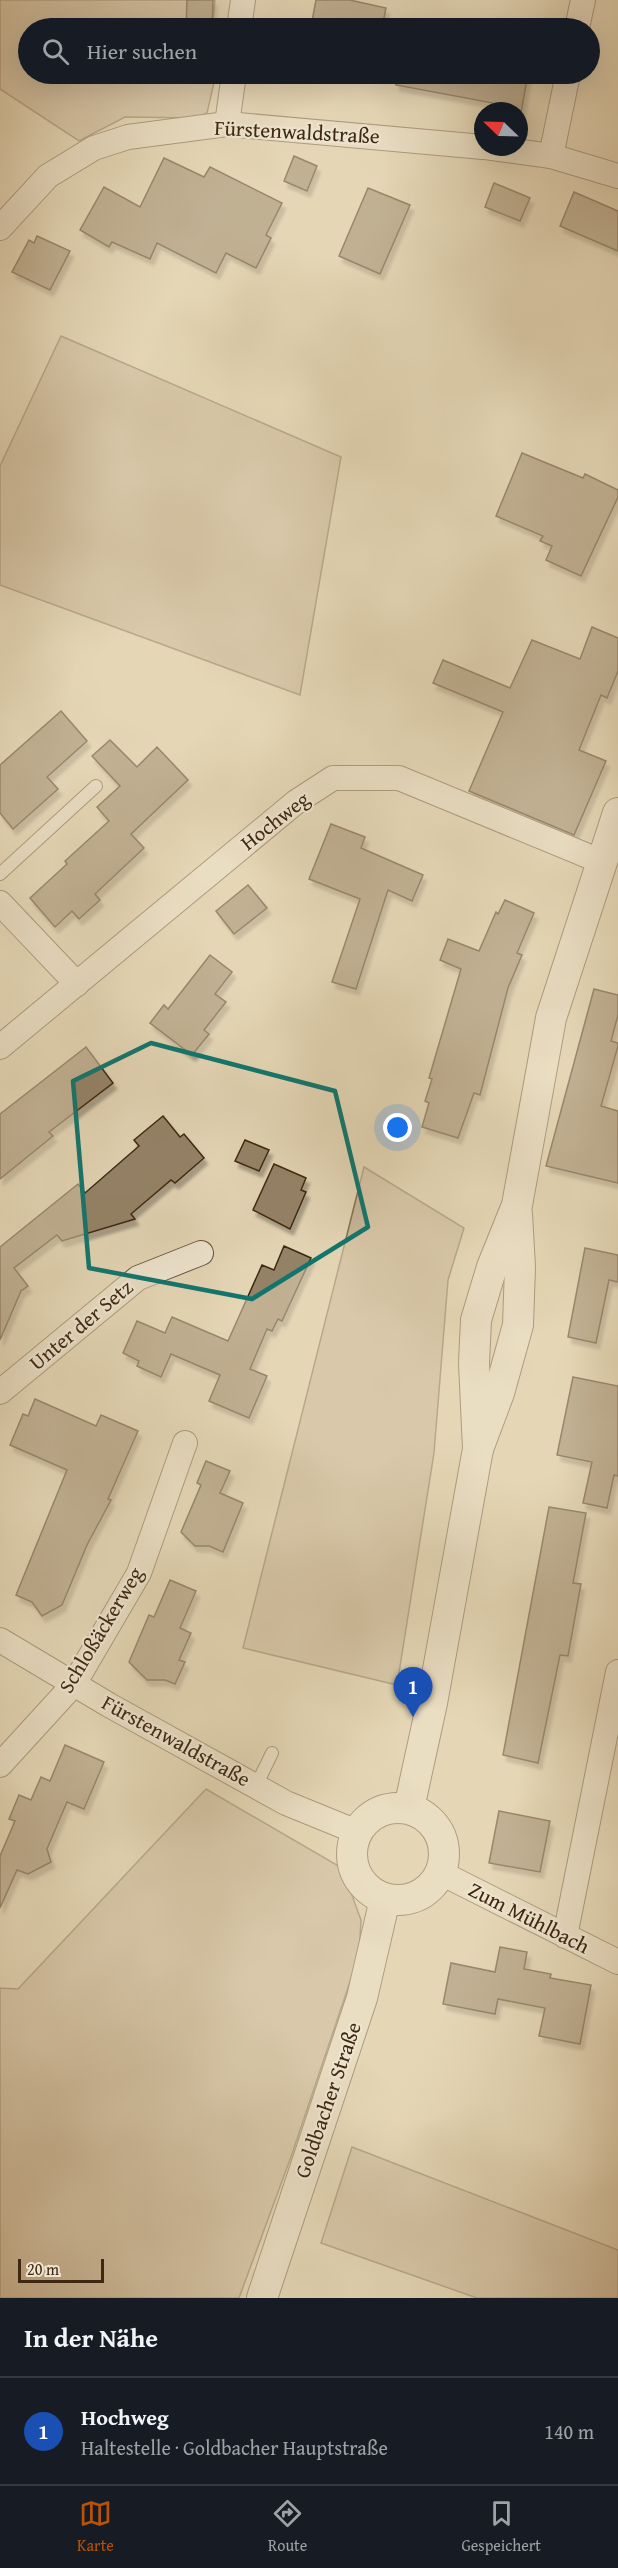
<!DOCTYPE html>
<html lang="de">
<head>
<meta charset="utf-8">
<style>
  :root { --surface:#171b24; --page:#20242c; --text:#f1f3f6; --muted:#9ea1a6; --line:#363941; --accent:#b45309 }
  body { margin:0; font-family:"Gentium Book Plus",serif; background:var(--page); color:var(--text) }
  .compass { position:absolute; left:474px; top:102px; width:54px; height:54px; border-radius:50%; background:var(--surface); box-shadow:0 6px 24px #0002; rotate:293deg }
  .scale { position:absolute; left:18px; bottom:15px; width:86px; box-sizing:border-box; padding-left:6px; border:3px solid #3f2812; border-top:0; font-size:16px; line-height:21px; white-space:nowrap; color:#3f2812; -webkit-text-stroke:4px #eee5d0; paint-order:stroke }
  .you { position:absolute; left:398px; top:1128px; width:21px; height:21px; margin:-15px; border:4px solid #fff; border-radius:50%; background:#1a73e8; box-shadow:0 0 0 9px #1a73e833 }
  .badge { display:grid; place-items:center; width:39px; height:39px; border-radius:50%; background:var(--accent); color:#fff; font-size:20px; font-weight:700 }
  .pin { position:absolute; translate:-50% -50px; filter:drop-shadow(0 2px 3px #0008) }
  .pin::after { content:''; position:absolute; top:32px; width:21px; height:18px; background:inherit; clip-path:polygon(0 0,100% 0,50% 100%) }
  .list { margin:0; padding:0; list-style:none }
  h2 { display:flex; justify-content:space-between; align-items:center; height:78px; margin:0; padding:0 24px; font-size:26px }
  h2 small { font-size:20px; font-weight:400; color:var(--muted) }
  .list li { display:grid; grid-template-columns:39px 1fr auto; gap:18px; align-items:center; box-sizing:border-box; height:108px; padding:0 24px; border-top:2px solid var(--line) }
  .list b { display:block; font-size:22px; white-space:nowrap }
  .list p { margin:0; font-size:20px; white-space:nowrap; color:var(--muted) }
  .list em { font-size:20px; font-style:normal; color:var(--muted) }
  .icon { flex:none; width:33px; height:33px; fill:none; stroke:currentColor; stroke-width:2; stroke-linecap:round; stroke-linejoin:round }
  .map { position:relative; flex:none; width:618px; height:2298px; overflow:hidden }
  .search { position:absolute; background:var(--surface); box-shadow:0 6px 24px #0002; left:18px; right:18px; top:18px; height:66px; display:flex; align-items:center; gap:15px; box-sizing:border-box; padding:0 21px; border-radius:33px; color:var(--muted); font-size:22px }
  .sheet { height:186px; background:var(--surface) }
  nav { display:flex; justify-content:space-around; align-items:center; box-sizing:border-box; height:84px; border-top:2px solid var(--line); background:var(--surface); font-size:16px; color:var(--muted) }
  nav a { display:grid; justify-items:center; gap:3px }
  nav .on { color:var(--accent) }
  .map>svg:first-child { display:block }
  .green { fill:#c9b99b; stroke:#847056; stroke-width:1.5 }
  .building { fill:#958368; stroke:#3f2812; stroke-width:1.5; filter:url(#shadow) }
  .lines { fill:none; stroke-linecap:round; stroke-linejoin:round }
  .service-casing { stroke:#68543b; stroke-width:14 }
  .minor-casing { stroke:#68543b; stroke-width:26 }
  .tertiary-casing { stroke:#68543b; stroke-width:32 }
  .service { stroke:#eee5d0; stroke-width:12 }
  .minor { stroke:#eee5d0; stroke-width:24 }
  .tertiary { stroke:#eee5d0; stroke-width:30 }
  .marked { fill:none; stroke:#0f766e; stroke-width:4.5; stroke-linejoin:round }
  .labels { text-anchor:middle; stroke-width:4.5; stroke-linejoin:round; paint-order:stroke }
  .street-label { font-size:21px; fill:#3f2812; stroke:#eee5d0 }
</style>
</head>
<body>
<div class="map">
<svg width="618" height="2298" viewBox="0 0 618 2298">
  <defs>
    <filter id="shadow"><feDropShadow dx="3.5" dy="6" stdDeviation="1.5" flood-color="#0004"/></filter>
  </defs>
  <rect width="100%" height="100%" fill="#e5d7b7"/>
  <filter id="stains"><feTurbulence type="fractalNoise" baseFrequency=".00333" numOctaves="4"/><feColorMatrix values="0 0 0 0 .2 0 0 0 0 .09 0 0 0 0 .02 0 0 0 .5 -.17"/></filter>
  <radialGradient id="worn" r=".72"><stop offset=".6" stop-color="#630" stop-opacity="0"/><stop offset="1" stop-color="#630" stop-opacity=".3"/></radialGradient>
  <!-- green -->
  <g class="green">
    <polygon points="0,0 215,0 212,28 28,28 28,74 216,74 207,113 196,118 125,117 79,141 0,89"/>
    <polygon points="61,336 341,457 300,695 0,585 0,466"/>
    <polygon points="364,1167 464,1228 448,1280 434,1453 397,1685 243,1648"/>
    <polygon points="206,1789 342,1868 361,1920 359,1955 292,2154 239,2298 0,2298 0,1988 18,1989"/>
    <polygon points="352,2147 618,2250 618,2298 477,2298 321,2243"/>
  </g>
  <!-- building -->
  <g class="building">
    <polygon points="187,0 213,0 212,28 186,28"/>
    <polygon points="316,0 350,0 386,8 382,28 340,28 340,26 312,21"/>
    <polygon points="397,74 528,74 521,113 492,108 493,103 396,85"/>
    <polygon points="294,156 317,166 307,191 284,181"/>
    <polygon points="164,158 204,177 210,167 282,203 266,235 271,238 256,268 226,253 216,273 157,243 150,259 112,242 109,247 80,230 104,187 140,207"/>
    <polygon points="494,183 530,198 520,221 485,207"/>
    <polygon points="368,188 410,205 380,274 339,256"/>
    <polygon points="574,192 618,211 618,251 560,226"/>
    <polygon points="37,236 70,251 50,290 12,272 29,240 34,243"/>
    <polygon points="522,453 583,478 585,474 618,490 618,497 581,576 546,560 552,546 540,541 543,536 496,516"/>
    <polygon points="592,627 618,638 618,671 607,698 601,695 579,750 606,761 574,835 469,791 503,712 433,683 443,660 510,688 532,640 580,659"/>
    <polygon points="61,711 87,741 47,777 58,789 13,829 0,813 0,765"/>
    <polygon points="110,740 137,767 157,747 188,780 131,834 144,848 95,894 100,900 79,919 72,911 55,927 30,898 67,864 65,861 109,821 97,807 120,786 92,756"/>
    <polygon points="331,824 365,837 361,848 423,875 412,901 388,890 356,989 332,982 360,899 309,879"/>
    <polygon points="248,885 267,908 234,934 216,911"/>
    <polygon points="505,900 534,913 517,953 522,955 508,988 480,1095 474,1093 458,1138 422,1127 429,1103 425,1101 432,1079 429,1078 461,969 440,960 448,939 479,951 496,912 498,914"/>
    <polygon points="210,955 232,972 215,994 226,1002 204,1030 209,1034 192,1055 150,1023 164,1005 168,1009"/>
    <polygon points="594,989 618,995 618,1015 611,1041 618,1043 618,1046 601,1106 618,1111 618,1183 546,1166"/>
    <polygon points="86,1047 113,1083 49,1132 53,1136 0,1179 0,1114"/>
    <polygon points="163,1116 180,1137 184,1134 204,1158 175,1183 171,1180 131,1214 135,1219 62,1241 57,1235 14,1268 28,1286 21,1291 0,1340 0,1247 78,1184 85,1193 139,1146 134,1140"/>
    <polygon points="245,1140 269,1150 259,1171 235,1161"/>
    <polygon points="274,1164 306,1178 301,1190 306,1192 290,1229 253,1210"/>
    <polygon points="284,1246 311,1258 282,1321 278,1319 272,1331 267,1329 250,1369 267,1376 249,1418 209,1401 220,1375 171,1354 161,1377 137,1366 139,1361 123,1353 137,1321 165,1333 172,1317 228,1341 262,1265 274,1270"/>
    <polygon points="585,1248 618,1255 618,1282 609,1280 596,1343 568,1337"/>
    <polygon points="573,1377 618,1386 618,1476 614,1475 607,1508 583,1503 592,1462 557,1455"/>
    <polygon points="35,1399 96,1426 101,1415 138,1431 108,1499 111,1500 87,1545 62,1605 42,1616 32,1602 16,1595 67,1470 10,1445 23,1414 28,1416"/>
    <polygon points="206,1461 230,1471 220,1493 243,1503 223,1552 209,1546 195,1546 181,1532 201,1485 197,1483"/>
    <polygon points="549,1507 586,1513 573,1583 581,1584 568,1656 560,1655 538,1763 503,1755"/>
    <polygon points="170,1580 196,1591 180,1628 191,1633 179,1660 185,1662 175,1684 165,1680 147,1680 129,1662 149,1615 154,1617"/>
    <polygon points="65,1745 104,1762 84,1809 67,1802 47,1849 51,1862 28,1874 17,1870 0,1908 0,1856 15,1821 9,1819 19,1795 31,1800 41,1777 50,1781"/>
    <polygon points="499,1811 550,1821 540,1872 489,1863"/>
    <polygon points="500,1947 527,1952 524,1969 551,1974 550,1978 591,1985 580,2044 539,2036 545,2008 498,1999 495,2014 443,2004 451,1963 495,1972"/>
  </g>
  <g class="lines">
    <defs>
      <g id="service">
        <polyline points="0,874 96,786"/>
        <polyline points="256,1786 272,1753"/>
      </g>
      <g id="minor">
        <polyline points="239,28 243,0"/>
        <polyline points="577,28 583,0"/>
        <polyline points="227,124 234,74"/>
        <polyline points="485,147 551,156 618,176"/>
        <polyline points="551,156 568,74"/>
        <polyline points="0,228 48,176 94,148 128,137 227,124 483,147"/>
        <polyline points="0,903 77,984"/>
        <polyline points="0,1047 296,802 333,778 399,778 600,861"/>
        <polyline points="0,1392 138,1278 201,1253"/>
        <polyline points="0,1640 109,1705 286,1803 357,1832"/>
        <polyline points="0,1765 74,1684 139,1573 185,1443"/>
        <polyline points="441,1873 618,1962"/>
        <polyline points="565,1936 618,1672"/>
      </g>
      <g id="tertiary">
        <polyline points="478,1449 474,1363 476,1320 492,1267 517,1205 551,1018 618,813"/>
        <circle cx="398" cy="1854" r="46"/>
        <polyline points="409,1808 432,1703 478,1449 499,1393 518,1325 520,1267 517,1214"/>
        <polyline points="262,2298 362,1998 385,1899"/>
      </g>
    </defs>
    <!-- service casing -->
    <use href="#service" class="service-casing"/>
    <!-- minor casing -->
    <use href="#minor" class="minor-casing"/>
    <!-- tertiary casing -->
    <use href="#tertiary" class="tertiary-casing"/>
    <!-- service -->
    <use href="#service" class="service"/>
    <!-- minor -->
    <use href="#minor" class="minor"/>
    <!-- tertiary -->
    <use href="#tertiary" class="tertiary"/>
  </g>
  <!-- marked area -->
  <path d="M0 0H618V2298H0ZM 151,1043 L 335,1091 L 368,1227 L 252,1299 L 89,1268 L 73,1081 Z" fill="#e5d7b7" fill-opacity=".55" fill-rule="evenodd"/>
  <path class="marked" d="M 151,1043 L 335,1091 L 368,1227 L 252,1299 L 89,1268 L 73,1081 Z"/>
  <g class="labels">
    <!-- street labels -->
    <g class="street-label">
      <text transform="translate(297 132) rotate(3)" y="7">Fürstenwaldstraße</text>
      <text transform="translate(275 821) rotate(-38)" y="7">Hochweg</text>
      <text transform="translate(81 1325) rotate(-40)" y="7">Unter der Setz</text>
      <text transform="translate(101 1630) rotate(-59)" y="7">Schloßäckerweg</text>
      <text transform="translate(176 1741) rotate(29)" y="7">Fürstenwaldstraße</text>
      <text transform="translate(529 1918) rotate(27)" y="7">Zum Mühlbach</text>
      <text transform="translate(328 2100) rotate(-71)" y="7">Goldbacher Straße</text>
    </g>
  </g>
  <rect width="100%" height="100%" filter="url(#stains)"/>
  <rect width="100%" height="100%" fill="url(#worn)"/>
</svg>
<svg class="compass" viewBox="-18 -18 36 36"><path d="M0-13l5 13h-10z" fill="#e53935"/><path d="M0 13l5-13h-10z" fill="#9ea1a6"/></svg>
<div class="scale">20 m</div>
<div class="you"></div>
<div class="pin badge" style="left:413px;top:1717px;background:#1a4fb4">1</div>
<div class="search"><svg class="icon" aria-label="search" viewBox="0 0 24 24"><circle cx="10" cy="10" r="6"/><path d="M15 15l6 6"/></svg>Hier suchen</div>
</div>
<section class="sheet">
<h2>In der Nähe<small></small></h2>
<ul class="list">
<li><span class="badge" style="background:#1a4fb4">1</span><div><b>Hochweg</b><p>Haltestelle · Goldbacher Hauptstraße</p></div><em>140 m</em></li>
</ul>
</section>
<nav>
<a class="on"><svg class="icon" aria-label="map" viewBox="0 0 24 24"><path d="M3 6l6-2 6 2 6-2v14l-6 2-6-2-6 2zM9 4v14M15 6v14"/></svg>Karte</a>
<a><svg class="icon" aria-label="directions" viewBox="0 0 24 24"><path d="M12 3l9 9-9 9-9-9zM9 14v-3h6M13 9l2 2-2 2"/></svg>Route</a>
<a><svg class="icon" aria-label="saved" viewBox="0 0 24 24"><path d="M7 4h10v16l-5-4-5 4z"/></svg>Gespeichert</a>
</nav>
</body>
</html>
